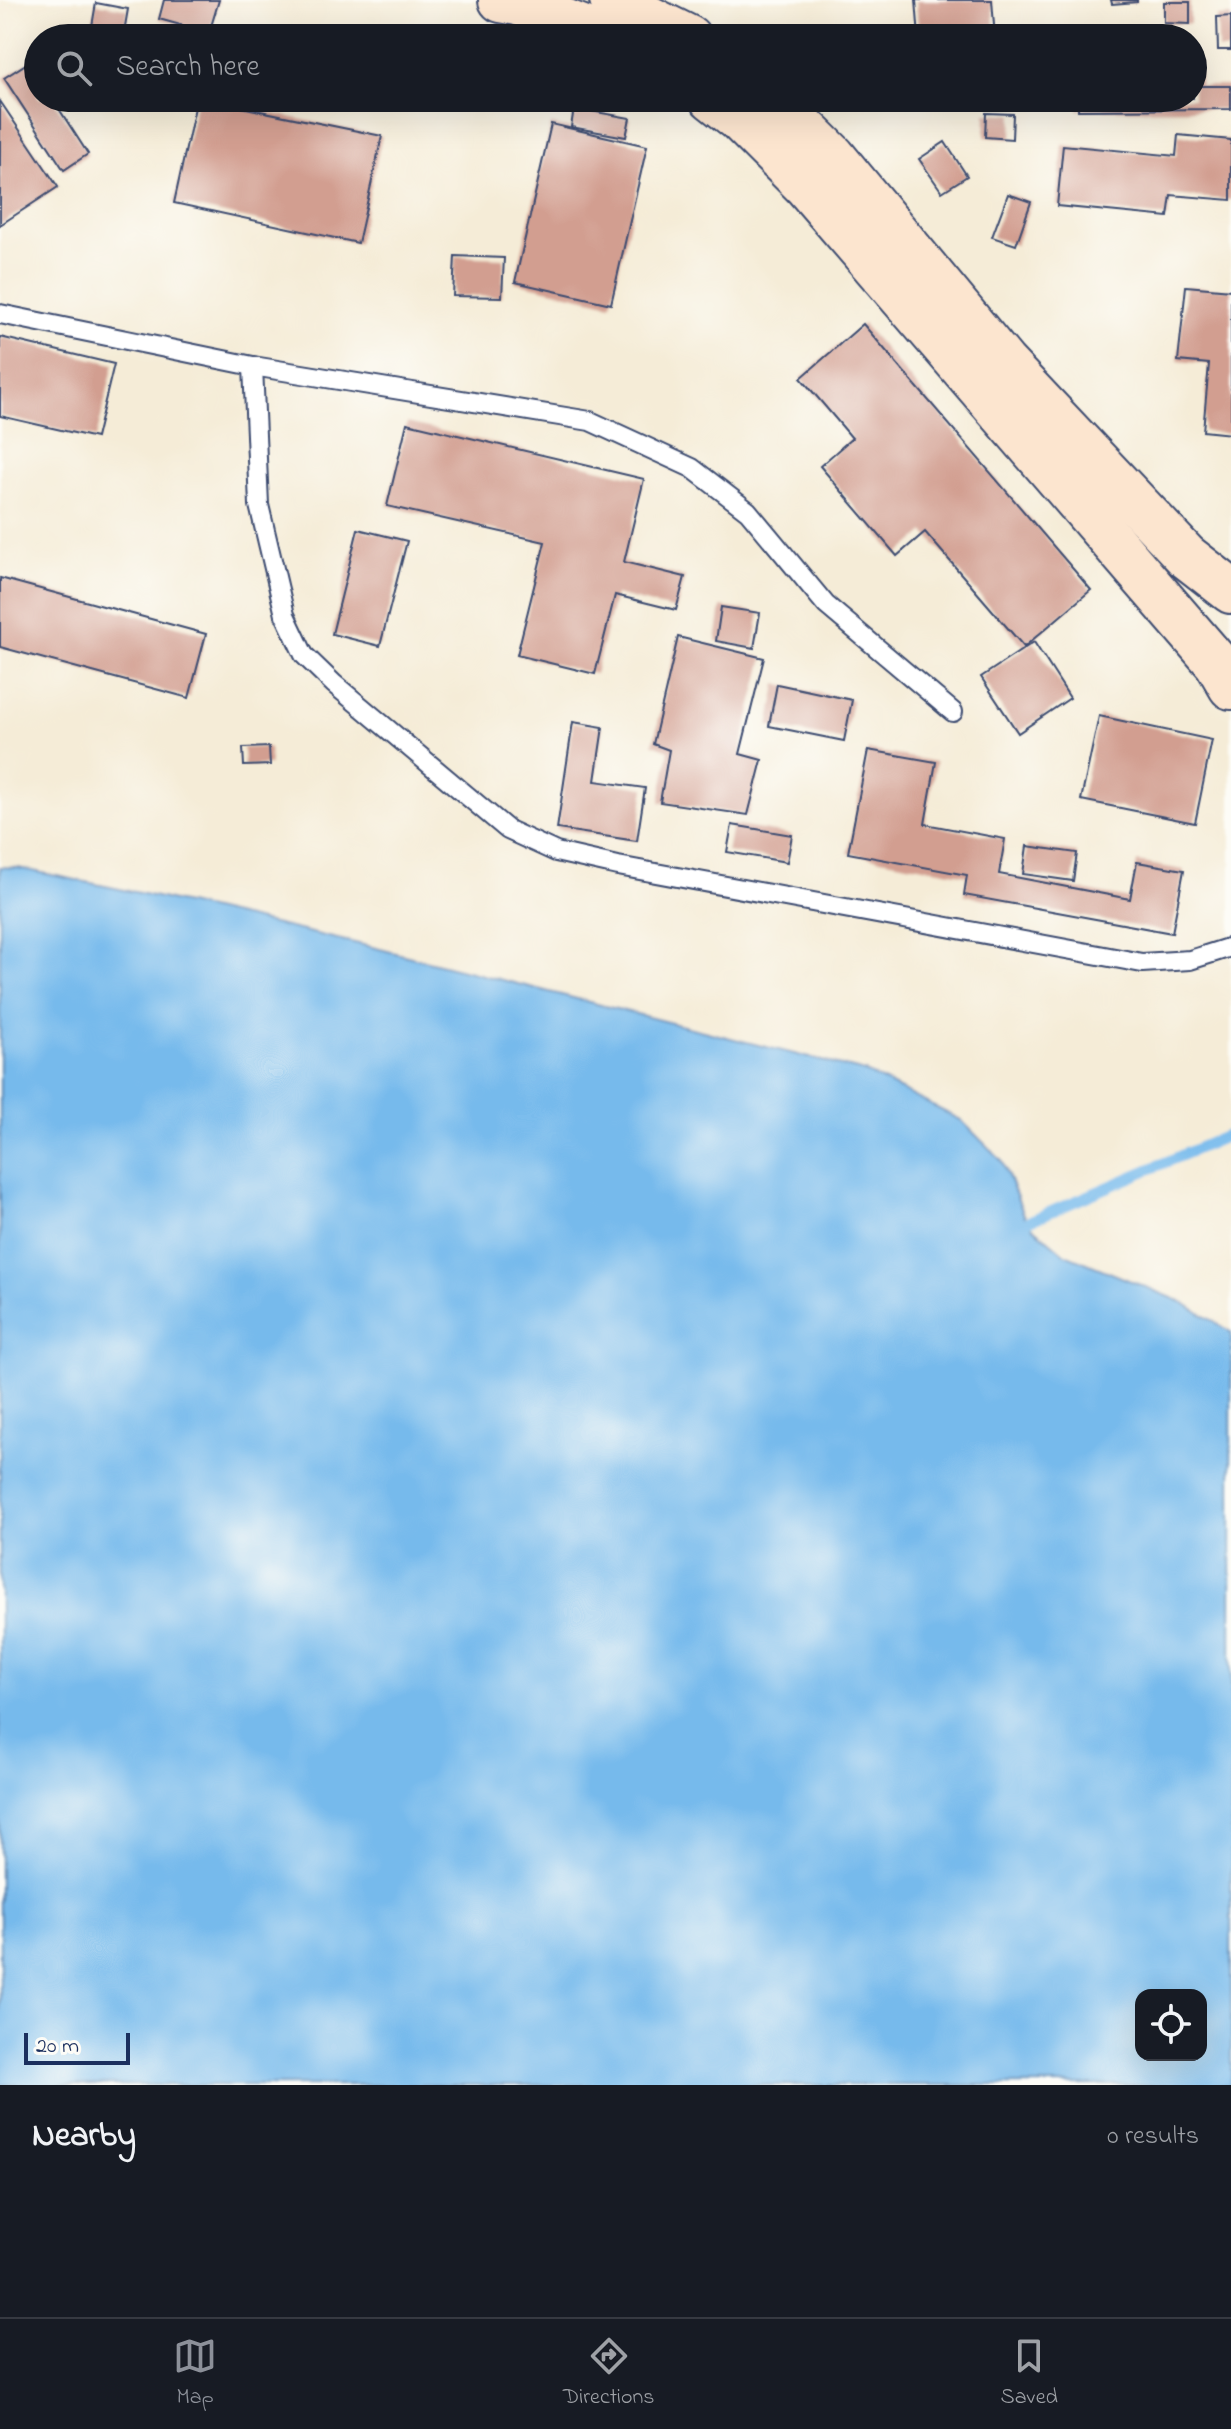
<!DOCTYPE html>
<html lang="en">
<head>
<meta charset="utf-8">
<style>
  :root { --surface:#171b24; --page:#242831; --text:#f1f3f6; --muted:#9ea1a6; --line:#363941; --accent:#8c9099 }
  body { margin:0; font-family:"Indie Flower",sans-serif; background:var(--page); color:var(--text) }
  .controls { position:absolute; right:24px; bottom:24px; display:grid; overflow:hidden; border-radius:16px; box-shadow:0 8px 32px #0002 }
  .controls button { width:72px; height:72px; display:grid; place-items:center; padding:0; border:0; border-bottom:2px solid var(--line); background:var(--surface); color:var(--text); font:40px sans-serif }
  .scale { position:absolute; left:24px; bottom:20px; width:106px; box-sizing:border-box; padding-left:8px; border:4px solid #1b2f5e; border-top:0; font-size:22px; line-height:28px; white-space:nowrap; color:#1b2f5e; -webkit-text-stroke:6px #fdfcf7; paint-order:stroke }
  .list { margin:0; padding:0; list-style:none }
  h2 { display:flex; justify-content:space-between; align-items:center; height:104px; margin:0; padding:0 32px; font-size:34px }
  h2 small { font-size:26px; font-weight:400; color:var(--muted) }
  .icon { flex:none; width:44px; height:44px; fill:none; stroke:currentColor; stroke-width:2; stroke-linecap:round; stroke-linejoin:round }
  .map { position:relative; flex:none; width:1231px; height:2085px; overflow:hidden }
  .search { position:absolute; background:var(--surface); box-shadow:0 8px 32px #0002; left:24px; right:24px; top:24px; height:88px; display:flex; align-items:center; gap:20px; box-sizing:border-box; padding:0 28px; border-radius:44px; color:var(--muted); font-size:30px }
  .sheet { height:232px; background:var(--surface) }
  nav { display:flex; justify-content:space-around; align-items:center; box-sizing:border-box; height:112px; border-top:2px solid var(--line); background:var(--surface); font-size:22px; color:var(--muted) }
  nav a { display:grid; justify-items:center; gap:4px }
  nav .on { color:var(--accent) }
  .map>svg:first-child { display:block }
  .water { fill:#76baec; stroke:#4874a5; stroke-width:2; fill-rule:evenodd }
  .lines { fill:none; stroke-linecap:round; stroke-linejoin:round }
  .stream { stroke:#76baec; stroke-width:11 }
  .building { fill:#d29e90 }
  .service-casing { stroke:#3c4b70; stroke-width:22 }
  .secondary-casing { stroke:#3c4b70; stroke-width:48 }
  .service { stroke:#fff; stroke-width:18 }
  .secondary { stroke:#fce5cf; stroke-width:44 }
</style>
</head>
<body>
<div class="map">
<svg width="1231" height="2085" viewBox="0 0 1231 2085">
  <rect width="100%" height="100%" fill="#fdfcf7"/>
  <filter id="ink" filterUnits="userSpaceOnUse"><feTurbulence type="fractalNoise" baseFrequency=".0125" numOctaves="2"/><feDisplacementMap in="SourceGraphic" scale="16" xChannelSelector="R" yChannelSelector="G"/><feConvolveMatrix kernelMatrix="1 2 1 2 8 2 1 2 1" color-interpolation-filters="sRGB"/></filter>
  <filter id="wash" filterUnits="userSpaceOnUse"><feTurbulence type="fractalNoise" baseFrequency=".006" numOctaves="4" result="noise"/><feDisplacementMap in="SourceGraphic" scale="32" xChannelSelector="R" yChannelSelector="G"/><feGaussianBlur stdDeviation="1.8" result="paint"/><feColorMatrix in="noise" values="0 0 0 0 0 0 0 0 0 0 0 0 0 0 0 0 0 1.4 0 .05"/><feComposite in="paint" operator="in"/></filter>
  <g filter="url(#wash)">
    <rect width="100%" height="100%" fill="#f5ecd7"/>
    <!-- water -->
    <path class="water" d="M 0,867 L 18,868 L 139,893 L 376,948 L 865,1072 L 961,1120 L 1002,1161 L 1027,1222 L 1065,1254 L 1182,1302 L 1231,1332 L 1231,2085 L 0,2085 ZM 1141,1995 L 1201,1995 L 1201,2055 L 1141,2055 Z"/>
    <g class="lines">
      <!-- stream -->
      <polyline class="stream" points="1027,1222 1231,1134"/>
    </g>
    <g id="blocks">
      <!-- building -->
      <g class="building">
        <polygon points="164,0 219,0 209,33 159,19"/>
        <polygon points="916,0 992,0 995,38 919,38"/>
        <polygon points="1111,0 1137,0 1137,2 1112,4"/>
        <polygon points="1164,2 1190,2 1190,24 1164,23"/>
        <polygon points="96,3 128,9 123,38 90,38"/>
        <polygon points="1231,16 1231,50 1218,50 1217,17"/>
        <polygon points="1193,61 1200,61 1200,86 1231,86 1231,109 1078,110 1078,98 1193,98"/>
        <polygon points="29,62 38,77 38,98 52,98 88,154 64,170 4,78"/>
        <polygon points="197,98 382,136 358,243 174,203"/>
        <polygon points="0,101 58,187 0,225"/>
        <polygon points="574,108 630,118 626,137 571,127"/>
        <polygon points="986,113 1013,114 1012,139 985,137"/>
        <polygon points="551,124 647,146 611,304 515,282"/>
        <polygon points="1178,135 1231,140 1231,200 1171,195 1168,217 1057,206 1063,145 1176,156"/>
        <polygon points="945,142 967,176 942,192 919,159"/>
        <polygon points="1008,194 1031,202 1016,245 992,237"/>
        <polygon points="455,256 504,258 502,297 453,296"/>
        <polygon points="1186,286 1231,290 1231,434 1203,431 1209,364 1178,361"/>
        <polygon points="863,324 1091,590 1024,647 925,532 897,556 820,466 852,438 801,378"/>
        <polygon points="0,337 114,364 96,438 0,416"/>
        <polygon points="407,423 644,479 624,562 685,577 676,610 615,595 595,674 517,655 545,542 387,506"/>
        <polygon points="358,529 407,541 380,646 332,634"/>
        <polygon points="0,578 206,634 189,698 0,647"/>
        <polygon points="721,607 760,613 754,648 716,641"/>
        <polygon points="678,637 764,658 740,754 762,760 748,815 660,802 669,750 653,744"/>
        <polygon points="1034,642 1070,698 1018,733 981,677"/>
        <polygon points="777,684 852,700 844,741 769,726"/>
        <polygon points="1099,716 1212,740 1195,823 1081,800"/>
        <polygon points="573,722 603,727 595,781 645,788 637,841 557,829"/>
        <polygon points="269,747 270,765 244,766 243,748"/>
        <polygon points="868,750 936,762 925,824 1005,839 999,874 1130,899 1137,862 1184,870 1172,933 964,895 967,875 848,853"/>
        <polygon points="732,825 792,835 787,862 727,852"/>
        <polygon points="1027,846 1077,853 1073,881 1023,874"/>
      </g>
    </g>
  </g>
  <g filter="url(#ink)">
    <use href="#blocks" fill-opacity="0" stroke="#3c4b70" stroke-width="2"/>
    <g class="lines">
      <defs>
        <g id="service">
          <polyline points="0,314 253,366 590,421 692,468 748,511 826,605 953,712"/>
          <polyline points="253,366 259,505 285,615 304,655 334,684 508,830 556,852 618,866 1142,963 1190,960 1231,947"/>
        </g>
        <g id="secondary">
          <polyline points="501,0 518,3 608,38"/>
          <polyline points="612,0 689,38"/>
          <polyline points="712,98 740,120 806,186 1217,663 1231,687"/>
          <polyline points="774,98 833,156 1004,363 1186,556 1231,591"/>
        </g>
      </defs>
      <!-- service casing -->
      <use href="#service" class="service-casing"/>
      <!-- secondary casing -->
      <use href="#secondary" class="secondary-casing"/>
      <!-- service -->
      <use href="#service" class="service"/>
      <!-- secondary -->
      <use href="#secondary" class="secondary"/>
    </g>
  </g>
</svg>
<div class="controls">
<button><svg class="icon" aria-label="locate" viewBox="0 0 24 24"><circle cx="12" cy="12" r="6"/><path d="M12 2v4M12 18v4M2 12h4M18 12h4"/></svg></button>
</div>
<div class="scale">20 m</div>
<div class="search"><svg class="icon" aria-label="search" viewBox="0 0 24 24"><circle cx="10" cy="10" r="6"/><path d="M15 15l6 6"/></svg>Search here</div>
</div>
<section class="sheet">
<h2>Nearby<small>0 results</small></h2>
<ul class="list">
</ul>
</section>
<nav>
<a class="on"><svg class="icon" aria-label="map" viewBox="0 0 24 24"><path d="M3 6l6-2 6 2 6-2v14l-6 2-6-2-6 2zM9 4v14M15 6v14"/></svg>Map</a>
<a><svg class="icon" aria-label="directions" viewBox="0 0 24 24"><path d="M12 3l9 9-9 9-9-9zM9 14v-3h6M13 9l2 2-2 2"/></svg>Directions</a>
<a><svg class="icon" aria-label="saved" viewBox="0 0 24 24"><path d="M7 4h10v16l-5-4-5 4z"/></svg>Saved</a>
</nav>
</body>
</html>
